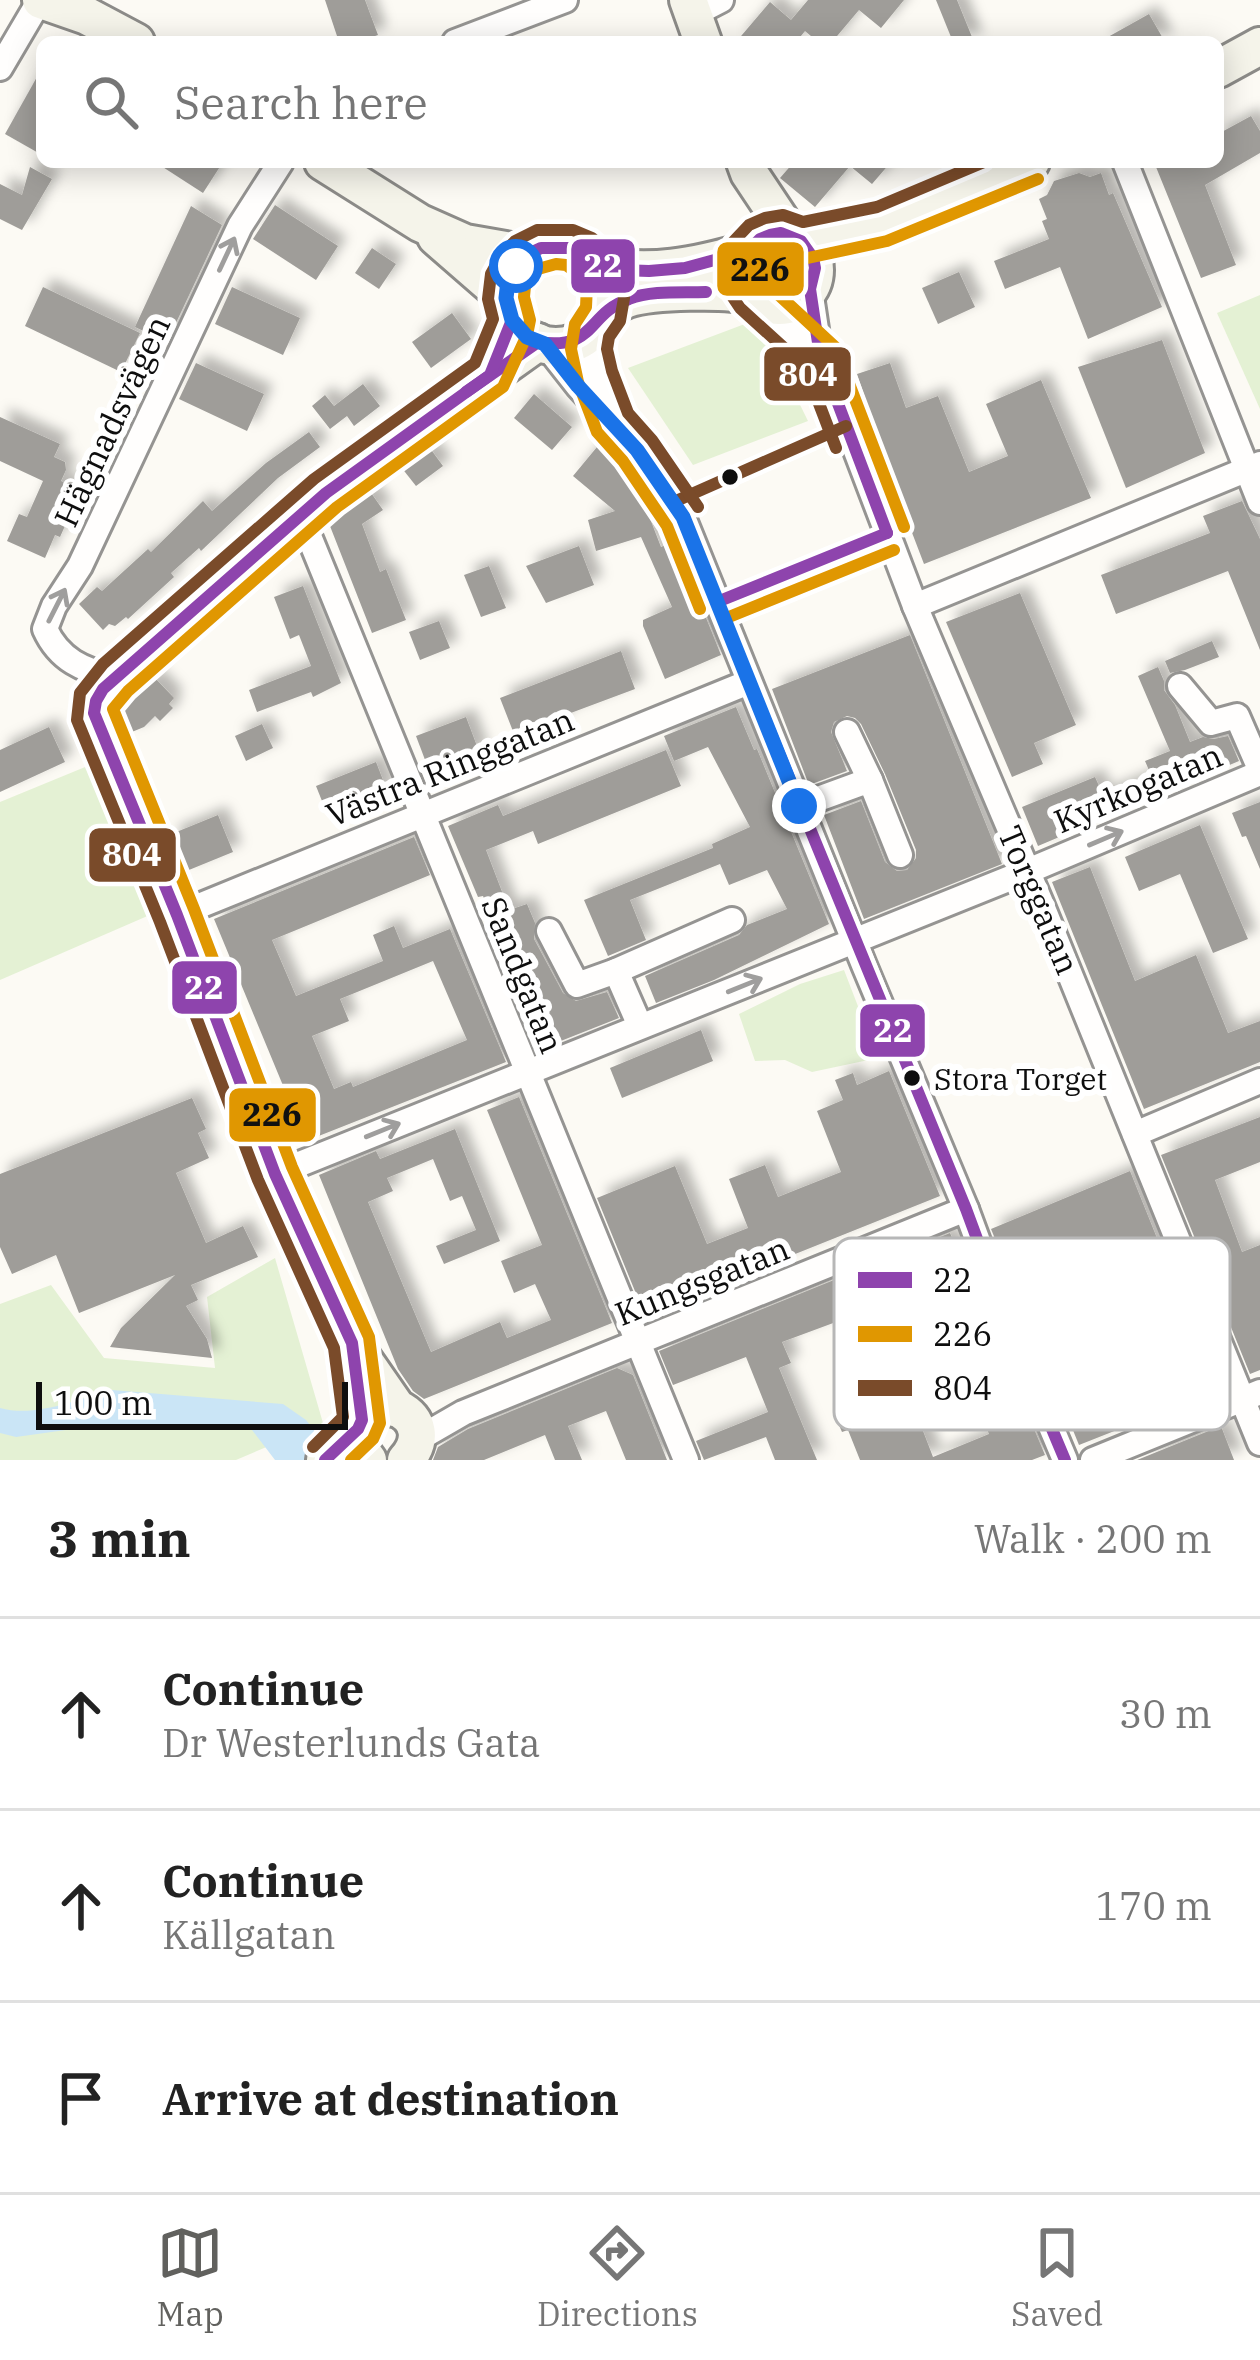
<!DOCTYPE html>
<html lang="en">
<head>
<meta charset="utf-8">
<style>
  :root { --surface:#fff; --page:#f6f6f6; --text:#222; --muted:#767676; --line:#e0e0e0; --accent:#61615e }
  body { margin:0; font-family:"IBM Plex Serif",serif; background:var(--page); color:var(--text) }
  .scale { position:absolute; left:36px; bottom:30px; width:312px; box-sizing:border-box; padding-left:12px; border:6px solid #0e0e0e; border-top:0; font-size:33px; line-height:42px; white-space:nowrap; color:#0e0e0e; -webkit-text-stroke:9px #fff; paint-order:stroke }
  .stop { position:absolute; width:36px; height:36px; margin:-27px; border:9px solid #1a73e8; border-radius:50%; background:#fff }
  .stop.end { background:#1a73e8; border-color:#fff; box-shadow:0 3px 12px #0008 }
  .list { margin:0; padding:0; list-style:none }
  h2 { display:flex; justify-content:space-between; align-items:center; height:156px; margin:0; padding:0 48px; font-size:51px }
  h2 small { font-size:39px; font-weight:400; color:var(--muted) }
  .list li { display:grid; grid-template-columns:78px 1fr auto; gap:36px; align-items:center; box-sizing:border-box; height:192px; padding:0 48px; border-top:3px solid var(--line) }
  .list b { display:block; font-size:45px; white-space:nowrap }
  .list p { margin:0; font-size:39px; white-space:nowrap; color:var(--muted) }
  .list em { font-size:39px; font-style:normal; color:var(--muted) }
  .icon { flex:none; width:66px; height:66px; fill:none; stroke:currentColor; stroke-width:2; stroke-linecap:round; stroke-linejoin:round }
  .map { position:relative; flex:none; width:1260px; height:1460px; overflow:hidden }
  .search { position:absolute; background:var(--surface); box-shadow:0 6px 30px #0003; left:36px; right:36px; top:36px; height:132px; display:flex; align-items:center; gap:30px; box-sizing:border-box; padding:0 42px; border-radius:18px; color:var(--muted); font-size:45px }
  .sheet { height:732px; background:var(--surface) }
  nav { display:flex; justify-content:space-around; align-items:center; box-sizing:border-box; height:168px; border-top:3px solid var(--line); background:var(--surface); font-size:33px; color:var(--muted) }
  nav a { display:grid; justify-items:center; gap:6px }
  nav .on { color:var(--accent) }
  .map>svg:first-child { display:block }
  .green { fill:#e4f1d4 }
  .water { fill:#cae5f6 }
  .building { fill:#9f9d99; fill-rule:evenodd; filter:url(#shadow) }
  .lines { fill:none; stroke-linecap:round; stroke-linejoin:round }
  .street-casing { stroke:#959492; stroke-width:30 }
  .secondary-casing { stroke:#8c8b88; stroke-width:42 }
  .street { stroke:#fffefd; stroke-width:24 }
  .secondary { stroke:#f5f4ea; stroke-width:36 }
  .bus-1-casing { stroke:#fff; stroke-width:21 }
  .bus-2-casing { stroke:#fff; stroke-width:21 }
  .bus-3-casing { stroke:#fff; stroke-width:21 }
  .bus-1 { stroke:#8e44ad; stroke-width:12 }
  .bus-2 { stroke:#e09701; stroke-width:12 }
  .bus-3 { stroke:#7a4b2a; stroke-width:12 }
  .oneway { stroke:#9f9e9d }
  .route { stroke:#1a73e8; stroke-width:15 }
  .bus-dot { fill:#0e0e0e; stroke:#fff; stroke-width:4.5 }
  .labels { text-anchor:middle; stroke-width:12; stroke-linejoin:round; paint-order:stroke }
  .bus-label { font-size:30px; fill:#0e0e0e; stroke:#fff; text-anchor:start }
  .street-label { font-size:33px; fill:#0e0e0e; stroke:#fff }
  .key { fill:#fff; stroke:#b7b7b7; stroke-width:3 }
  .key-label { font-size:33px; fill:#0e0e0e }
  .line-badge { stroke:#fff; stroke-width:4.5 }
  .badge-label { font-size:33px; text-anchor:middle; font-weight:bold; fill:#fff }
  .pale-badge-label { font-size:33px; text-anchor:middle; font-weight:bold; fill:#111 }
</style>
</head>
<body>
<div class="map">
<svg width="1260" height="1460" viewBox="0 0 1260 1460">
  <defs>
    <filter id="shadow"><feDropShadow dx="9" dy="-9" stdDeviation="6" flood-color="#0004"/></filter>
  </defs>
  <rect width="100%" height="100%" fill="#fcfaf4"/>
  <!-- green -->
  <g class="green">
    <polygon points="1260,295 1260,409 1217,313"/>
    <polygon points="758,319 808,421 693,465 628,368"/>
    <polygon points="90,765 159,911 0,980 0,802"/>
    <polygon points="844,970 878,1058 812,1072 785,1060 755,1061 739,1014 800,984"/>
    <polygon points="275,1258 323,1423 236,1460 0,1460 0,1304 51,1285 104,1358 215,1368 207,1297"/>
  </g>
  <!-- water -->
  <path class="water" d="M 112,1390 L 283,1404 L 306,1420 L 337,1460 L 275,1460 L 252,1430 L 87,1427 L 16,1437 L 0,1433 L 0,1408 C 36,1418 77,1399 112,1390 Z"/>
  <!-- building -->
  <g class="building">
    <polygon points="325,0 365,0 378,35 358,42 339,42"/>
    <polygon points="808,0 904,0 881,28 859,10 832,42 818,42 805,31 796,42 736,42 770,2 791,20"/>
    <polygon points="936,0 957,0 974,42 953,42"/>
    <polygon points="1149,14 1165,42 1099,42"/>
    <polygon points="42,68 42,155 5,134"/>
    <polygon points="1251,116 1260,131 1260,153 1205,185 1236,265 1201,278 1156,167 1166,162 1218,162 1218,134"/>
    <polygon points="155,162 223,162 203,193"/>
    <polygon points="794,162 891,162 872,184 850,166 815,207 780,178"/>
    <polygon points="30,167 52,179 22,230 0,219 0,184 22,195"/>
    <polygon points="1079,173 1090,177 1101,173 1109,195 1113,193 1162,307 1088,339 1060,267 1005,289 994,261 1049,239 1042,221 1047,219 1039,199 1047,195 1054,181"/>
    <polygon points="275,205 338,246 316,280 253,239"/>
    <polygon points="191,206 222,225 167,342 135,327"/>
    <polygon points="372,248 396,264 379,289 355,273"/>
    <polygon points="959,272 975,307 938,324 922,288"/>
    <polygon points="43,287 140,333 121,372 25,326"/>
    <polygon points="232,287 300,318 283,355 215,324"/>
    <polygon points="452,313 471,339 431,368 412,342"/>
    <polygon points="1162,340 1205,453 1126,488 1078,367"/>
    <polygon points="196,363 264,394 247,431 179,399"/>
    <polygon points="890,363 906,408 938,396 969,472 1008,456 986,404 1041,380 1091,498 924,564 880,449 882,448 857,374"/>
    <polygon points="363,384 380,406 354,426 347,416 330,429 312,406 325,395 334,406"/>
    <polygon points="534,394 572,427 552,450 514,418"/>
    <polygon points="0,417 60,444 54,457 65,462 66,470 61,481 81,490 60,537 55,535 45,558 7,541 19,514 27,517 43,481 0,461"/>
    <polygon points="309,432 320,447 278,478 201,551 199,548 171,573 174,577 128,619 126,617 115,626 109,624 103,630 79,604 97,587 102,591 148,549 151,552 203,501 212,511 266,463"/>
    <polygon points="429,447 443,466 416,486 401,467"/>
    <polygon points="597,447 642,487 640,493 661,547 675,541 721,655 665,679 643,626 643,620 672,607 641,537 596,551 588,520 615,511 573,476"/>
    <polygon points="369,490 383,510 362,524 380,572 386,569 406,620 372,633 328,521"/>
    <polygon points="1242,501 1260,539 1260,650 1228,571 1116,614 1101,575 1210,533 1203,516"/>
    <polygon points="579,546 594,585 546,603 526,566"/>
    <polygon points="489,566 506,608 481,617 464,575"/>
    <polygon points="303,586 341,683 313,697 311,692 257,712 249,690 311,666 299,635 290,639 274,597"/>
    <polygon points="1020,593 1076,725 1034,743 1043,764 1012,777 946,622"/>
    <polygon points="439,621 450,648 420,660 409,632"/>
    <polygon points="910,635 1002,864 864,919 824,815 861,801 885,862 897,871 907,870 916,858 916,850 885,774 861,724 855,718 847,716 834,722 831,732 847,771 809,785 772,689"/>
    <polygon points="1212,641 1219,657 1185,670 1170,673 1165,661"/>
    <polygon points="621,651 635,689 560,717 562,721 516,739 500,698"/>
    <polygon points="1158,667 1164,681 1164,690 1175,705 1190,742 1203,737 1214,739 1228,736 1239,761 1038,846 1022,807 1095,777 1103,795 1151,775 1145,761 1170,751 1138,676"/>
    <polygon points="154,677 174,698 169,704 173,708 160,721 155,716 144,727 127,734 117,711 131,694"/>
    <polygon points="736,707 754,750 757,749 829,924 714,980 656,1003 645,976 739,935 747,925 787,909 767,870 729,885 720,864 630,900 646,940 608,956 584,900 713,848 712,844 750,827 708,747 674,761 664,736"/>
    <polygon points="466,717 480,754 430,773 416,736"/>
    <polygon points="262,724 273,748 246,761 235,736"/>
    <polygon points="49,727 65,762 0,792 0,750"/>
    <polygon points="666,750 681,786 538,844 533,831 486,850 509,910 527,904 535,923 534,939 563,993 576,1001 607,992 619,1018 543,1048 483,896 478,897 448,826 498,805 503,816"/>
    <polygon points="376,762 388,793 328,816 316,786"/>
    <polygon points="1260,802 1260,869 1246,836 1242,837 1232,813"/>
    <polygon points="218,815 233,852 184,872 169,835"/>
    <polygon points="1200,825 1248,939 1213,953 1180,874 1139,891 1125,857"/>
    <path d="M 414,837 L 430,875 L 272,940 L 296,996 L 383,961 L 373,935 L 394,926 L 403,948 L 450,929 L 506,1062 L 306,1141 L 214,919 ZM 433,961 L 467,1040 L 353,1087 L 351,1082 L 334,1089 L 312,1036 L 349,1021 L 340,999 Z"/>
    <polygon points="1090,867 1135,981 1196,955 1228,1033 1260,1021 1260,1062 1144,1109 1052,882"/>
    <polygon points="701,1030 713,1061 622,1098 610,1068"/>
    <polygon points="889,1071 940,1196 655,1310 639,1301 597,1198 675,1166 707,1244 748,1228 729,1179 765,1165 778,1197 841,1172 817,1111 843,1100 835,1080 853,1073 857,1085"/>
    <polygon points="519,1097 612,1323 424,1399 413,1391 398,1369 319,1175 376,1151 380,1159 455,1129 500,1241 444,1264 436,1246 476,1230 462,1196 450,1201 433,1159 387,1178 393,1191 368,1202 431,1352 500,1322 507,1338 551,1320 535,1284 514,1293 501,1261 542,1245 487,1110"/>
    <polygon points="192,1098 206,1129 198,1133 209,1158 176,1173 206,1243 243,1226 258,1257 191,1285 198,1300 186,1306 207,1339 212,1358 110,1347 121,1328 175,1275 79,1313 56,1255 12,1274 0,1247 0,1174"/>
    <polygon points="1260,1117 1260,1162 1215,1180 1242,1252 1260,1245 1260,1370 1250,1374 1161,1155"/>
    <polygon points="1130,1171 1218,1390 1079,1445 991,1229"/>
    <path d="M 950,1233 L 963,1264 L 913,1284 L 946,1364 L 948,1366 L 999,1346 L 1045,1455 L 1032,1460 L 860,1460 L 848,1430 L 842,1432 L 834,1414 L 904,1386 L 871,1309 L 782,1342 L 791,1363 L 779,1368 L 817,1460 L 775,1460 L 766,1437 L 704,1460 L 696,1441 L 768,1412 L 746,1357 L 673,1385 L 659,1351 ZM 968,1383 L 989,1434 L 933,1457 L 913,1405 Z"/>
    <polygon points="617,1368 633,1375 667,1460 626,1460 606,1411 568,1426 582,1460 555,1460 545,1435 484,1460 433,1460 438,1447 468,1429"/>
    <polygon points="1221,1426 1234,1460 1137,1460"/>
  </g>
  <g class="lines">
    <defs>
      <g id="street">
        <polyline points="694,14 721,0"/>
        <polyline points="455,42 565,0"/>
        <polyline points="0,68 40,0"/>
        <polyline points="1125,162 1260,502"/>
        <polyline points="810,289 820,356 915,606 1041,903 1260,1443"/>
        <polyline points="762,302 820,356"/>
        <polyline points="592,330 589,350 607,409"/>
        <polyline points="545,344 578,386 637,450 683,517 864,965 966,1209 1013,1336 1065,1460"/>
        <polyline points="300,514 686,1460"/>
        <polyline points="915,606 1260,464"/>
        <path d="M 115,678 C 83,670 59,660 45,629 L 54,606 L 80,566 L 240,226 L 281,162"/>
        <polyline points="1180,686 1211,723 1237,716 1260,769"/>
        <polyline points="847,732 870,780"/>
        <polyline points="799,806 870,780 900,855"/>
        <polyline points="177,915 749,682"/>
        <polyline points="549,931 577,985 616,971"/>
        <polyline points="640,1026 616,971 732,920"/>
        <polyline points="1135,1134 1260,1081"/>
        <polyline points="275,1174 1028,871 1260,773"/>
        <polyline points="418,1439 463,1413 966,1209"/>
        <polyline points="1093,1460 1260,1392"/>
      </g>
      <g id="secondary">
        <polyline points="41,0 87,16 136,42"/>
        <polyline points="688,0 703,42"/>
        <polyline points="1218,69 1260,46"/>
        <polyline points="323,162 420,223 465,243 528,254"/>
        <polyline points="745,162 749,173 791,236"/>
        <circle cx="779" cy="270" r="36"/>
        <polyline points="436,237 506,298"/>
        <polyline points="801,241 882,224 1031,162"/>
        <circle cx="556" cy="296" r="50"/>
        <path d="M 595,264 C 649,276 696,266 748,251"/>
        <path d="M 603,314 C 611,308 617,303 627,299 C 652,291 727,289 753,296"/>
        <polyline points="325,1460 358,1429"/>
        <path d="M 368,1460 C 345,1433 361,1403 397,1408"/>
        <path d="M 406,1460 C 423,1441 420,1419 397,1408 L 352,1343 L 275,1174 L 177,915 L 94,713 L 96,701 L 115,678 L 326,493 L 538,342"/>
      </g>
    </defs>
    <!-- street casing -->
    <use href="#street" class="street-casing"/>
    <!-- secondary casing -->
    <use href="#secondary" class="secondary-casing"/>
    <!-- street -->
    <use href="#street" class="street"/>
    <!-- secondary -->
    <use href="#secondary" class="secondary"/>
    <defs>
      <g id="bus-1">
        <path d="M 466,392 L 538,342 C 596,351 586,314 629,299 C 653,290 681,293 706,292"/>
        <polyline points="717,602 966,1209 1013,1336 1065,1460"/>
        <polyline points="717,602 887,533"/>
        <polyline points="325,1460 358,1429 362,1420 352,1343 275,1174 177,915 94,713 96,701 103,689 326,493 490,375 512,320 506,298 508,281 516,266 528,254 541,248 571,248 584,254 595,264 621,270 649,271 685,268 748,251 760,239 770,235 781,233 801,241 813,258 815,268 810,289 820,356 887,533"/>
      </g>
      <g id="bus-2">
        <polyline points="904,527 835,347 767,284 760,268 763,261 775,252 803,259 887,241 1038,179"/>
        <polyline points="724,619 894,550"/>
        <polyline points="351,1460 373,1439 380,1423 369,1337 292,1167 194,909 113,709 128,691 337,507 503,387 527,335 530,320 524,297 525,286 538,269 556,264 566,265 581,276 587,285 586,307 575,324 571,349 578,382 597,432 623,461 667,526 700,609"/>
      </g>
      <g id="bus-3">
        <polyline points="836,448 805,367 740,308 728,290 724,265 732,243 749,225 765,218 783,215 803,222 877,207 984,162"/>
        <polyline points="676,501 846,426"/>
        <polyline points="313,1447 343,1417 334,1348 258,1180 160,922 77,720 80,693 103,664 314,479 475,363 493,319 488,299 491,274 501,256 515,241 537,230 573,230 592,238 608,252 619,270 624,298 620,321 609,337 607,349 612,371 628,413 652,440 698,507"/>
      </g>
    </defs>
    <!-- bus-1 casing -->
    <use href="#bus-1" class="bus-1-casing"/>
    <!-- bus-2 casing -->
    <use href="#bus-2" class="bus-2-casing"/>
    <!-- bus-3 casing -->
    <use href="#bus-3" class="bus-3-casing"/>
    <!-- bus-1 -->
    <use href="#bus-1" class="bus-1"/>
    <!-- bus-2 -->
    <use href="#bus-2" class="bus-2"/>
    <!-- bus-3 -->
    <use href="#bus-3" class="bus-3"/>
  </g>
  <!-- one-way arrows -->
  <defs><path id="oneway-shaft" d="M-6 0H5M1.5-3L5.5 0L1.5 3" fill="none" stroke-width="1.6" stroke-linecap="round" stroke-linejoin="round" transform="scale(3)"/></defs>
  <g class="oneway">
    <use href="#oneway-shaft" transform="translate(227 254) rotate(-65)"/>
    <use href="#oneway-shaft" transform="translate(57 605) rotate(-63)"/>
    <use href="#oneway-shaft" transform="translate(1106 838) rotate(-23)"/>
    <use href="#oneway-shaft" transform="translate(745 985) rotate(-22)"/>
    <use href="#oneway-shaft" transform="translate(383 1130) rotate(-22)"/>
  </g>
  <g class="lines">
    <!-- route -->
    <polyline class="route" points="516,266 508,281 506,298 512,320 527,337 545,344 578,386 637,450 683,517 799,806"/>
  </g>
  <!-- markers -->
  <g class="bus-dot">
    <circle cx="730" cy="477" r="10"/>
    <circle cx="912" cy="1078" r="10"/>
  </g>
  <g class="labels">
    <!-- bus labels -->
    <g class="bus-label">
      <text x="934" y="1090">Stora Torget</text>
    </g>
    <!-- street labels -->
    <g class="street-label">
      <text transform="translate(112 421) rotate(-65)" y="12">Hägnadsvägen</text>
      <text transform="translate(450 767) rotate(-22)" y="12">Västra Ringgatan</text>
      <text transform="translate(1138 788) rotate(-23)" y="12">Kyrkogatan</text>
      <text transform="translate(1039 900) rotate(67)" y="12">Torggatan</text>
      <text transform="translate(523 975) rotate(68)" y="12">Sandgatan</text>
      <text transform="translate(702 1281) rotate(-22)" y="12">Kungsgatan</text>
    </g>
  </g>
  <!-- legend -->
  <rect x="834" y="1238" width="396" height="192" rx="18" class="key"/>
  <rect x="858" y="1272" width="54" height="16" fill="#8e44ad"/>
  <rect x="858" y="1326" width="54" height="16" fill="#e09701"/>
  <rect x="858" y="1380" width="54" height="16" fill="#7a4b2a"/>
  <g class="key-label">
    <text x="933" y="1292">22</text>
    <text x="933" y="1346">226</text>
    <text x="933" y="1400">804</text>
  </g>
  <g class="line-badge">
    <rect x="569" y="237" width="68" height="58" rx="12" fill="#8e44ad"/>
    <rect x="715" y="240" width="91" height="58" rx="12" fill="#e09701"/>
    <rect x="762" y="345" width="91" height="58" rx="12" fill="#7a4b2a"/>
    <rect x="87" y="826" width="91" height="58" rx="12" fill="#7a4b2a"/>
    <rect x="170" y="959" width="69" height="57" rx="12" fill="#8e44ad"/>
    <rect x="858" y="1002" width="69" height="57" rx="12" fill="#8e44ad"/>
    <rect x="227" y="1086" width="91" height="58" rx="12" fill="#e09701"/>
  </g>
  <g class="badge-label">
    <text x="603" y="277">22</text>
    <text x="808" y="386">804</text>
    <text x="132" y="866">804</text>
    <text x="204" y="999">22</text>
    <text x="893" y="1042">22</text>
  </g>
  <g class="pale-badge-label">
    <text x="760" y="281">226</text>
    <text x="272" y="1126">226</text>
  </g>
</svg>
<div class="scale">100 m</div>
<div class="stop" style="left:516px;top:266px"></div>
<div class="stop end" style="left:799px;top:806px"></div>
<div class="search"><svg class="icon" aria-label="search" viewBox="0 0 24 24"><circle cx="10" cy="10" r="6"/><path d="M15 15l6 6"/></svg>Search here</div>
</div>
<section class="sheet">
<h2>3 min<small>Walk · 200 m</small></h2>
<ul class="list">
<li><svg class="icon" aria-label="ahead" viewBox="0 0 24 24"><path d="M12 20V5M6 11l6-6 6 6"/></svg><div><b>Continue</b><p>Dr Westerlunds Gata</p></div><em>30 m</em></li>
<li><svg class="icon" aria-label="ahead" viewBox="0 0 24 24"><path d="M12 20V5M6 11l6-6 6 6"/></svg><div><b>Continue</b><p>Källgatan</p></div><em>170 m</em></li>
<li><svg class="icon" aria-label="arrive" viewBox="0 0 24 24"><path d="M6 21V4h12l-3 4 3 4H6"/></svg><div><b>Arrive at destination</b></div></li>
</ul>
</section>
<nav>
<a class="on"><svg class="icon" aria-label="map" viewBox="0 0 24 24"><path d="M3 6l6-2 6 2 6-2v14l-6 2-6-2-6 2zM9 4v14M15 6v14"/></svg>Map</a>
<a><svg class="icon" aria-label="directions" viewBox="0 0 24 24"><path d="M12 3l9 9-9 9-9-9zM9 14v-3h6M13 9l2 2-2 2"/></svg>Directions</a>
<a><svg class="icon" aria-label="saved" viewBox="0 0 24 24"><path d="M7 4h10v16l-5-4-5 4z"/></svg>Saved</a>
</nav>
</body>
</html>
